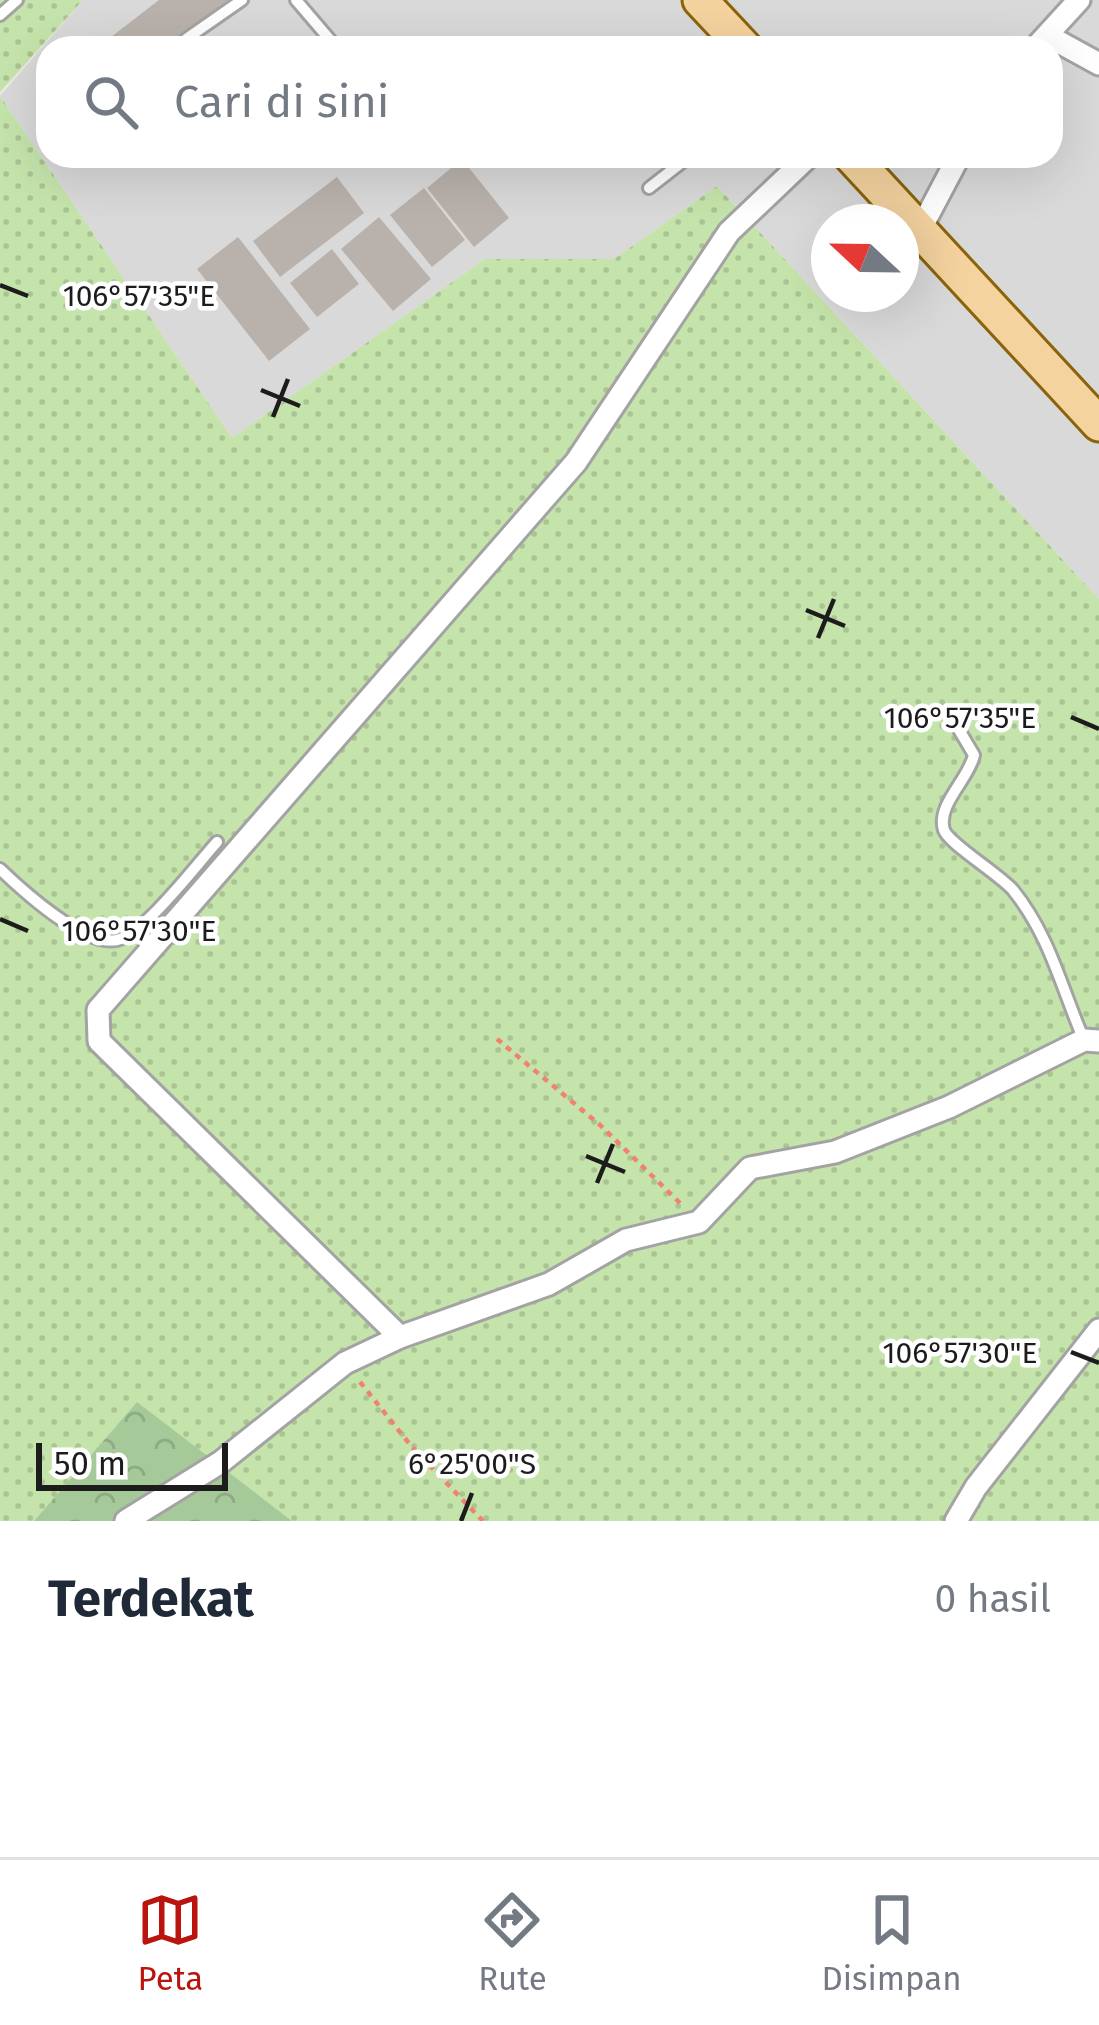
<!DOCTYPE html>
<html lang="id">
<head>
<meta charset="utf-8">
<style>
  :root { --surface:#fff; --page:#f2f2f3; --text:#1f2937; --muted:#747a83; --line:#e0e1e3; --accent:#ba140e }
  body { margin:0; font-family:"Fira Sans",sans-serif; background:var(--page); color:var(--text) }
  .compass { position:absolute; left:811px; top:204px; width:108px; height:108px; border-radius:50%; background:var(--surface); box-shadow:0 12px 48px #0002; rotate:292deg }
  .scale { position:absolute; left:36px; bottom:30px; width:192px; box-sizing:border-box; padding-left:12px; border:6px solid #1c1c1c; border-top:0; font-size:33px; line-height:42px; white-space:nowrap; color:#1c1c1c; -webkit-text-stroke:9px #fff; paint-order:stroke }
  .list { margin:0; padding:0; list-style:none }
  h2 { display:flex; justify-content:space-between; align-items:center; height:156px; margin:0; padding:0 48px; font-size:51px }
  h2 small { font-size:39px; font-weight:400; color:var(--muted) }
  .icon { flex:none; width:66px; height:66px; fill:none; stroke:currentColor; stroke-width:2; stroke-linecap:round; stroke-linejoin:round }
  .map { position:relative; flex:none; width:1099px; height:1521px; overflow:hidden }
  .search { position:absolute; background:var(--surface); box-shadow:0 12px 48px #0002; left:36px; right:36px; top:36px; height:132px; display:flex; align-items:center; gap:30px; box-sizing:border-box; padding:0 42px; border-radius:36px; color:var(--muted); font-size:45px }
  .sheet { height:336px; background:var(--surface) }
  nav { display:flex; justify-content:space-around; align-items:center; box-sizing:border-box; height:168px; border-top:3px solid var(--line); background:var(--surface); font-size:33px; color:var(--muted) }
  nav a { display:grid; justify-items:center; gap:6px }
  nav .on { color:var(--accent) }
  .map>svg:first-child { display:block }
  .residential { fill:#dad9d9; fill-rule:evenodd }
  .grass { fill:url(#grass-dots) }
  .forest { fill:url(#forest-crowns) }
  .building { fill:#b9b2ac }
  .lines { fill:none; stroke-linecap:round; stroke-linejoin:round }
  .lane-casing { stroke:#a3a3a3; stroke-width:16 }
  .street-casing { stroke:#a3a3a3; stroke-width:27 }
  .primary-casing { stroke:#8a640a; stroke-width:39 }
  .path { stroke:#f08270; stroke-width:4.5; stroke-dasharray:6 6; stroke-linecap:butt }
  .lane { stroke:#fff; stroke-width:10 }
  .street { stroke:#fff; stroke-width:21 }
  .primary { stroke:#f5d39f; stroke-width:33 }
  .ticks { fill:none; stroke:#1c1c1c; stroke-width:4.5 }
  .ticks-label { font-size:30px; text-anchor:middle; fill:#1c1c1c; stroke:#fff; stroke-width:9; stroke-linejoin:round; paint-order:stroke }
</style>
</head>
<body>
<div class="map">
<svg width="1099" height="1521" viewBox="0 0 1099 1521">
  <defs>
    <pattern id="grass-dots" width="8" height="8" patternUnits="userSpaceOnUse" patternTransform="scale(3)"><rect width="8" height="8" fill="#c5e4ab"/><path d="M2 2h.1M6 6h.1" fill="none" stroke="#a9c393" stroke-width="1.8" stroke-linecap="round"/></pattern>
    <pattern id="forest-crowns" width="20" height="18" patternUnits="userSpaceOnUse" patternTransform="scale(3)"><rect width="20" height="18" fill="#a6c99a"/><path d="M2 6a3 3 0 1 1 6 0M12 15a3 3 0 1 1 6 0" fill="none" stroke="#8eac84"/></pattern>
  </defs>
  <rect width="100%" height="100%" fill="#edeae2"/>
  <!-- residential -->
  <path class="residential" d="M 83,0 L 1099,0 L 1099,599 L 717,186 L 614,259 L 485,259 L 232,438 L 0,96 ZM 48,48 L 1051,48 L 1051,156 L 48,156 ZM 829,222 L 901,222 L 901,294 L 829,294 Z"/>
  <!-- grass -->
  <g class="grass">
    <polygon points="0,0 83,0 0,92"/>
    <polygon points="0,96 232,438 485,259 614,259 717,186 1099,599 1099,1521 292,1521 137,1403 34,1521 0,1521"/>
  </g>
  <!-- forest -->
  <polygon class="forest" points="137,1402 292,1521 34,1521"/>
  <!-- building -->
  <g class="building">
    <polygon points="159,0 228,0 165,48 119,48 111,37"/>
    <polygon points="462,159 509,218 474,247 427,188"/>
    <polygon points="337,177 364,213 280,277 253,241"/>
    <polygon points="424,188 465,240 432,267 390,215"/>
    <polygon points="379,217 431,279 393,311 341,249"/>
    <polygon points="238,237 310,329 269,361 197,269"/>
    <polygon points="332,249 359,284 317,317 290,283"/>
  </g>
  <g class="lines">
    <defs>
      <g id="lane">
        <polyline points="296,0 337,48"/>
        <polyline points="0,15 17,0"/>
        <polyline points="186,39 242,0"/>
        <polyline points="649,188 690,156"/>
        <path d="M 952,718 L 974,755 C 969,779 936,805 944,830 C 948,843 999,874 1013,890 C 1050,936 1061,987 1084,1040"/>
        <path d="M 0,869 C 22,890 84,947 117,940 C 144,934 197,864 217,842"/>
      </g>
      <g id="street">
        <polyline points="1048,36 1099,64"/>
        <polyline points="1035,48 1079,0"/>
        <polyline points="920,230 959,156"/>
        <polyline points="400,1337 99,1041 98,1010 576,462 729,232 809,156"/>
        <polyline points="126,1521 221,1462 345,1363 400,1337 549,1284 626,1240 699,1222 750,1168 835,1152 949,1107 1084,1040 1099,1041"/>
        <polyline points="956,1521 976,1487 1099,1330"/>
      </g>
      <g id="primary">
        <polyline points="700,0 745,48"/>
        <polyline points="851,156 1099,424"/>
      </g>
    </defs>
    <!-- lane casing -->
    <use href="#lane" class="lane-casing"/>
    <!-- street casing -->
    <use href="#street" class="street-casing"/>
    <!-- primary casing -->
    <use href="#primary" class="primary-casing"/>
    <!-- path -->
    <g class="path">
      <polyline points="497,1039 600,1125 680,1203"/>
      <polyline points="360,1382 412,1447 483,1521"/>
    </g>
    <!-- lane -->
    <use href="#lane" class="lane"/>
    <!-- street -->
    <use href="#street" class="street"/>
    <!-- primary -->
    <use href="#primary" class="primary"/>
  </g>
  <!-- ticks -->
  <path class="ticks" d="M 0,285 L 28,296M 261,390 L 300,406M 273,417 L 288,379M 806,610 L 845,626M 818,638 L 834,599M 1071,717 L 1099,729M 0,919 L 28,931M 586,1156 L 625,1172M 597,1183 L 613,1144M 1071,1352 L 1099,1363M 461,1521 L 472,1493"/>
  <g class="ticks-label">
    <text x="139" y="306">106°57'35"E</text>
    <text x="960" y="728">106°57'35"E</text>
    <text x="139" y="941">106°57'30"E</text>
    <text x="960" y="1363">106°57'30"E</text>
    <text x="472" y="1474">6°25'00"S</text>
  </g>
</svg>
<svg class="compass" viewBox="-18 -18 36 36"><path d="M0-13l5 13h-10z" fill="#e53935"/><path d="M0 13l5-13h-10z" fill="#747a83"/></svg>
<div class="scale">50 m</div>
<div class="search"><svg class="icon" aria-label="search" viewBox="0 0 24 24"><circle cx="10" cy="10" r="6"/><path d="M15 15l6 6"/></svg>Cari di sini</div>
</div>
<section class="sheet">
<h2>Terdekat<small>0 hasil</small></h2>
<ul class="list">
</ul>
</section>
<nav>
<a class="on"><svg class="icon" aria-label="map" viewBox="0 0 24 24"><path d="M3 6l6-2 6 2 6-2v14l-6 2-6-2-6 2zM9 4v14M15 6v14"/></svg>Peta</a>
<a><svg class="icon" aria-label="directions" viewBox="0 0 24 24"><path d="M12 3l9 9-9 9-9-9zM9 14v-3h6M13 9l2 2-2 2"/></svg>Rute</a>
<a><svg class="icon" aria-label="saved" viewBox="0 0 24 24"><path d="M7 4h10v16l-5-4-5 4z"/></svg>Disimpan</a>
</nav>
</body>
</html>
